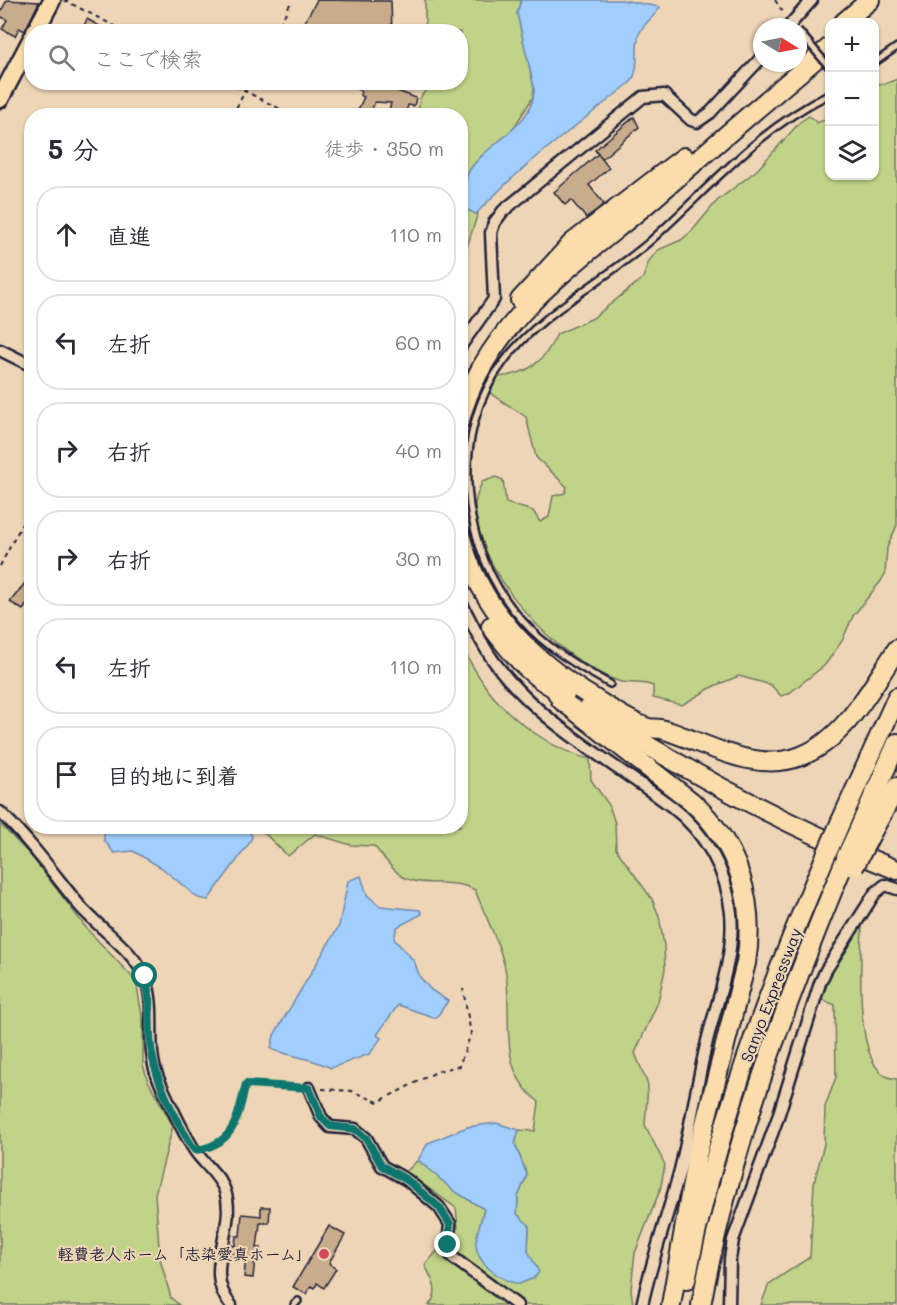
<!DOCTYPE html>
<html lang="ja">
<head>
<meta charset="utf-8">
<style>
  :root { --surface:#fff; --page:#f2f2f3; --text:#2b2b33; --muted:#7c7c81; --line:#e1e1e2 }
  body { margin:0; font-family:Mali,"Klee One",sans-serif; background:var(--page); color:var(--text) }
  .controls { position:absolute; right:18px; top:18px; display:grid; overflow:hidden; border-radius:12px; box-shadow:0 2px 4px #0004 }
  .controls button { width:54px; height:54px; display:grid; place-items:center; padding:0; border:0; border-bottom:2px solid var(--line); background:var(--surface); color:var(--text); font:30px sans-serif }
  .compass { position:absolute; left:753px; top:18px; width:54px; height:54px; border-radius:50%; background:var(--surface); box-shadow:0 2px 4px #0004; rotate:100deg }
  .stop { position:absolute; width:18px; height:18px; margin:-14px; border:4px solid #0f766e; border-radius:50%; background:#fff }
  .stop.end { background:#0f766e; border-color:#fff; box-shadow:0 2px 6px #0008 }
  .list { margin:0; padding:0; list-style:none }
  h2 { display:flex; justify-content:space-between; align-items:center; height:78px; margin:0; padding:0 24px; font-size:26px }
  h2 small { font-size:20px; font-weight:400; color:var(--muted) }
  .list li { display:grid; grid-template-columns:39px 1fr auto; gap:18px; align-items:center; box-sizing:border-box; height:96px; margin:0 12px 12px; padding:0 12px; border:2px solid var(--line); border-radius:24px }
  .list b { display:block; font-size:22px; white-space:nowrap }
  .list em { font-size:20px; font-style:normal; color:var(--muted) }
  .icon { flex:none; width:33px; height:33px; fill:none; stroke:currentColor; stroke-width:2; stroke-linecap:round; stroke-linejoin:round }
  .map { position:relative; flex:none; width:897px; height:1305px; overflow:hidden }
  .search { position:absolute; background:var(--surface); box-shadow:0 2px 4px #0004; left:24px; top:24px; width:444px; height:66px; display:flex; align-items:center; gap:15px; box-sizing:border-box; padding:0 21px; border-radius:24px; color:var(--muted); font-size:22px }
  .panel { position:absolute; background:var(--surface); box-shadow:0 2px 4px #0004; left:24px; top:108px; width:444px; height:726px; border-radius:24px }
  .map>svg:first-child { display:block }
  .green { fill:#c1d388; stroke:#727a62; stroke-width:1.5 }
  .water { fill:#a1cefc; stroke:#6e89af; stroke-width:1.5 }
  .building { fill:#c9ac8b; stroke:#22223b; stroke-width:1.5 }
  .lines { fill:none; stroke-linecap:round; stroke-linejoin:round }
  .lane-casing { stroke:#22223b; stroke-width:10 }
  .street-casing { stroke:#22223b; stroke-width:15 }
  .primary-casing { stroke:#22223b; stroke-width:21 }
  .highway-casing { stroke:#22223b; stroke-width:22 }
  .path { stroke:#22223b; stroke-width:2; stroke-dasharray:4.5 4.5; stroke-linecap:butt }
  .lane { stroke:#edd5b5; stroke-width:5 }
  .street { stroke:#edd5b5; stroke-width:10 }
  .primary { stroke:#faddab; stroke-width:16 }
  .highway { stroke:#faddab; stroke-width:18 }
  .lane-bridge-casing { stroke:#22223b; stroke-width:10; stroke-linecap:butt }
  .highway-bridge-casing { stroke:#22223b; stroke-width:22; stroke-linecap:butt }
  .lane-bridge { stroke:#edd5b5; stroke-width:5 }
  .highway-bridge { stroke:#faddab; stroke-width:18 }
  .route { stroke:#0f766e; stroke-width:8 }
  .poi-dot { fill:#d1495b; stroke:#edd5b5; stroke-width:2 }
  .labels { text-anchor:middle; stroke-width:4.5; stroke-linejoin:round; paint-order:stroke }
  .street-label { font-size:16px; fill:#22223b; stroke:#edd5b5 }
  .poi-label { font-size:16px; font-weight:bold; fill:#22223b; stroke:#edd5b5; text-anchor:end }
</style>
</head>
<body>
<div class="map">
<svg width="897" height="1305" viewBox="0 0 897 1305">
  <rect width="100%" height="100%" fill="#edd5b5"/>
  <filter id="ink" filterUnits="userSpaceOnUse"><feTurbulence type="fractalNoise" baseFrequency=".0167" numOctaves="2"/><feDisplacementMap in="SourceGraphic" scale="12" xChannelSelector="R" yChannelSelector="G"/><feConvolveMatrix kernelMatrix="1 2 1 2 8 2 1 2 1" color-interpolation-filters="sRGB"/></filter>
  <g filter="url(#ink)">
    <!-- green -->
    <g class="green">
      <path d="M 425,0 L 521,0 L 517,13 L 534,87 L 533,97 L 513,129 L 467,174 L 463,204 L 467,210 L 478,213 L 461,265 L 460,116 L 420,115 C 412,87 440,83 460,82 L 460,32 L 425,31 Z"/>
      <path d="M 897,79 L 897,525 L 887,548 L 885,574 L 881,581 L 853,616 L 842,641 L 825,665 L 788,694 L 781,696 L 771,685 L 739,676 L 714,686 L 682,705 L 653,698 L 653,686 C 637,680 629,685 618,681 C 557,660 478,574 475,508 C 474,500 479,490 482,482 L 496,477 L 503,480 L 506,503 L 533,511 L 540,522 L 549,517 L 553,496 L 565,493 L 567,487 L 536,457 L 526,417 L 490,393 L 498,377 C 529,374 544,362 557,334 L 593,318 L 643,278 L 649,261 L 658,250 L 681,240 L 692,231 L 717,201 L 757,170 L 800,122 L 809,116 L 817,123 L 829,118 L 830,176 L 874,176 L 875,83 L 885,84 Z"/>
      <path d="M 461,647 C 470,661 478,676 488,690 C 511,720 554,751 590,759 L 591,780 L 609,805 L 615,823 L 616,849 L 652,899 L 659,916 L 664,946 L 665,969 L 658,1002 L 635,1053 L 648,1085 L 645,1125 L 665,1165 L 660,1190 L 635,1253 L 631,1289 L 633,1305 L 429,1305 C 441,1291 432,1280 425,1265 L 458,1227 L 456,1208 L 406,1172 L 418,1160 L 454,1191 L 484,1209 C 473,1251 472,1258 511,1282 L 528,1251 L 529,1226 L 517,1214 L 518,1197 L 527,1175 L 515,1144 L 519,1130 L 535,1131 L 539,1102 C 496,1069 513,1020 506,973 C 501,945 485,916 475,890 C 453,877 418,889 400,875 C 390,867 382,855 374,846 L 351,845 L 315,834 L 288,856 L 263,832 L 248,827 L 460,826 Z"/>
      <polygon points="0,824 33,858 87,929 136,981 143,1021 143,1065 148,1081 173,1126 155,1194 160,1259 171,1298 179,1305 0,1305"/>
      <path d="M 862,923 C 862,953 850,1079 897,1079 L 897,1305 L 761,1305 L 769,1284 L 810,1257 L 814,1183 L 824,1144 L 825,1107 L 836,1077 L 835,1005 L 821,999 L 840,955 Z"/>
    </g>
    <!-- water -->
    <g class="water">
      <path d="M 521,0 L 622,0 L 660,7 C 654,18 644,22 639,34 C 634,51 641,67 631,82 C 578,125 522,164 476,214 L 469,211 L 463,204 C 463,194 464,180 469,171 C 486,143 536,126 534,87 L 517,13 Z"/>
      <polygon points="248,826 252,837 248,845 208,900 198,898 162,868 133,851 114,853 104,840 104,827"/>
      <path d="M 361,876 L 367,895 L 380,906 L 420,910 L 422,914 L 397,927 L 394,939 L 414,961 L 420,977 L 431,990 L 448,1001 L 436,1018 L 398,1005 L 377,1035 L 381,1038 L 370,1054 L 331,1068 C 312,1058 292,1057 271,1049 L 274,1035 L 339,926 L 348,881 Z"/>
      <path d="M 496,1123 L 519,1130 L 515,1144 L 527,1175 L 518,1197 L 517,1214 L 529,1225 L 528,1251 L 539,1272 L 534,1278 L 519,1284 C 500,1280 474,1263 476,1241 C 477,1230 482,1219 484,1209 L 454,1191 L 418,1160 L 428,1143 L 467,1127 Z"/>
    </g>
    <!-- building -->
    <g class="building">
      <polygon points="7,0 39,2 25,31 19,28 15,36 2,29 7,20 0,16 0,13"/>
      <polygon points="317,0 391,1 392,32 299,32"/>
      <polygon points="87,19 110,32 81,32"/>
      <polygon points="341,82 395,82 395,90 416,98 414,106 408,105 405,116 388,116 391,103 375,102 369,116 355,116 364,97 360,95 361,91"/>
      <polygon points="634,117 639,127 602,159 595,150"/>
      <polygon points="598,154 609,168 589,185 604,204 586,218 571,200 565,205 554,192"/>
      <polygon points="32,574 32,597 23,610 10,602"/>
      <polygon points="261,1207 270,1207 269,1223 260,1223 257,1248 261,1248 260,1258 255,1258 253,1278 244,1277 246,1256 229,1254 231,1245 235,1246 236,1236 240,1236 242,1214 261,1216"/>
      <polygon points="329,1226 345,1235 329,1263 336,1269 324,1288 317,1283 315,1288 311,1286 306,1294 293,1287"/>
    </g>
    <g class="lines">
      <defs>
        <g id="lane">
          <polyline points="874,63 897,47"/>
          <path d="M 610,684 C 579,667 545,647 522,620 C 460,552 447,434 505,360 C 543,311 601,283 648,243 C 708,190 756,130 830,94"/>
          <polyline points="294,1305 298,1301"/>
        </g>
        <g id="street">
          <polyline points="788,27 812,0"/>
          <polyline points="460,347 494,299 491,233 494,223 503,211 643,97 664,95 691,120 697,122 710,113 762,57"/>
          <polyline points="0,350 32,366"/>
          <path d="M 460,601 C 472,622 481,645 496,664 C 537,721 615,764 671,806 C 705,832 727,871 731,913 C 735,954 718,998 708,1037 C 697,1081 691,1126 680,1170 C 668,1215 652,1259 642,1305"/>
          <path d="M 0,812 C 30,841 53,873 79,905 C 99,929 135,950 146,980 C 157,1011 145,1047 158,1078 C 169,1102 181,1129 195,1151 C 204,1164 220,1176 225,1191 C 238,1229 201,1271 231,1305"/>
          <polyline points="309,1088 321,1117 330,1127 355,1129 366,1138 382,1166 407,1180 439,1207 450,1224 448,1245 452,1257 517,1305"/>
          <polyline points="729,1305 730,1259 733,1240 777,1120 820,983 826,970 875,893 885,885 897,889"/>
        </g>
        <g id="primary">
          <polyline points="35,32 52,0"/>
          <polyline points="0,99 32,38"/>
        </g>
        <g id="highway">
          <polyline points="844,22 870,0"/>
          <polyline points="520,300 572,243 684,157"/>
          <path d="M 460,420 C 486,320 580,261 654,198 C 712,147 770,97 830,47"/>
          <path d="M 460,535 C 480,609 531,660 595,699 C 611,709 630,722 648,728 C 652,729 656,728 661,729 C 670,731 678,735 687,738 C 722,752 763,771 801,756 C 845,739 872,687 897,649"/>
          <path d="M 491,626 C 509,650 535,684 566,692"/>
          <path d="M 555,689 L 561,700 L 691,801 C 738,843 756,901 746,963 L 697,1155 L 671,1305"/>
          <path d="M 588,708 C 686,772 789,827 897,870"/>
          <polyline points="841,821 897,697"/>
          <polyline points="859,829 897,743"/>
          <polyline points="871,834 897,787"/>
          <path d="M 686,1280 C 715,1133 767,992 826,855"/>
          <path d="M 701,1305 C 730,1151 784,1007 844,863"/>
        </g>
      </defs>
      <!-- lane casing -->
      <use href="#lane" class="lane-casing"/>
      <!-- street casing -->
      <use href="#street" class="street-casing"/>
      <!-- primary casing -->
      <use href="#primary" class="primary-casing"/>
      <!-- highway casing -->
      <use href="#highway" class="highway-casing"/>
      <!-- path -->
      <g class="path">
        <polyline points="64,0 126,32"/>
        <polyline points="775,0 785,15"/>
        <polyline points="276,32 292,0"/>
        <polyline points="227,82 294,116"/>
        <polyline points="232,116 250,82"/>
        <polyline points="0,566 32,505"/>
        <polyline points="322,1089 352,1091 378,1102 438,1071 459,1066 471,1034 463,989"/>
        <path d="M 207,1149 C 236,1140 239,1109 246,1084 L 298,1087"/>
      </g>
      <!-- lane -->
      <use href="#lane" class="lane"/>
      <!-- street -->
      <use href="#street" class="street"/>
      <!-- primary -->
      <use href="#primary" class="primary"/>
      <!-- highway -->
      <use href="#highway" class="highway"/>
      <defs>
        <polyline id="lane-bridge" points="798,30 830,68"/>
        <g id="highway-bridge">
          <polyline points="826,855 841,821"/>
          <polyline points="846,857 859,829"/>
          <polyline points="854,867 871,834"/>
        </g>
      </defs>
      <!-- lane-bridge casing -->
      <use href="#lane-bridge" class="lane-bridge-casing"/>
      <!-- highway-bridge casing -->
      <use href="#highway-bridge" class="highway-bridge-casing"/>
      <!-- lane-bridge -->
      <use href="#lane-bridge" class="lane-bridge"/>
      <!-- highway-bridge -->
      <use href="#highway-bridge" class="highway-bridge"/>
    </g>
  </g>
  <g class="lines" filter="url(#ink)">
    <!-- route -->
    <path class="route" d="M 145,976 C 153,1002 147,1028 152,1054 C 157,1083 178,1126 195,1150 C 235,1145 237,1118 246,1084 L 309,1088 L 321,1117 L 330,1126 L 355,1129 L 366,1138 L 382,1166 L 407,1180 L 439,1207 L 450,1224 L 448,1245"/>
  </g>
  <!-- markers -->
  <circle class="poi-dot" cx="324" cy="1254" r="6"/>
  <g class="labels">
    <!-- street labels -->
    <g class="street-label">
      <text transform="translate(771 995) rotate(-69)" y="6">Sanyo Expressway</text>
    </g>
    <!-- poi labels -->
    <g class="poi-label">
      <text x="312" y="1260">軽費老人ホーム「志染愛真ホーム」</text>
    </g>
  </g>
</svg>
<div class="controls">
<button>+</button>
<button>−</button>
<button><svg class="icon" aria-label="layers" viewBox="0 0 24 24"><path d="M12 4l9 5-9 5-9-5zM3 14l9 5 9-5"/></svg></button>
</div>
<svg class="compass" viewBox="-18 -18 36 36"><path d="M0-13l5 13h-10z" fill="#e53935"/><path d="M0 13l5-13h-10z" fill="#7c7c81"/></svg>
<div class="stop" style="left:145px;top:976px"></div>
<div class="stop end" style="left:448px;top:1245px"></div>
<div class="search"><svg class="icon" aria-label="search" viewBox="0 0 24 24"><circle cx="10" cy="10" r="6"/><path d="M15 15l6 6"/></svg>ここで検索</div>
<section class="panel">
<h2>5 分<small>徒歩 · 350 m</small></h2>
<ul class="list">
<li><svg class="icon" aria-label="ahead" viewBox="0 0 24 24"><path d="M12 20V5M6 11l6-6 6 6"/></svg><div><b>直進</b></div><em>110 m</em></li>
<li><svg class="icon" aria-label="left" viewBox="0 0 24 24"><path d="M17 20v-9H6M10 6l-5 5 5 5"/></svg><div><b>左折</b></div><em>60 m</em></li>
<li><svg class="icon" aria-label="right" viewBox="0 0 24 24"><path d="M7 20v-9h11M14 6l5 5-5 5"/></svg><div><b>右折</b></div><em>40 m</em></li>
<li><svg class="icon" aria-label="right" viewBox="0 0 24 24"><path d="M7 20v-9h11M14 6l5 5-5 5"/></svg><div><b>右折</b></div><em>30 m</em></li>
<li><svg class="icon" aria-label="left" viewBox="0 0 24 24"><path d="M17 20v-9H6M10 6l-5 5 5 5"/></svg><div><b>左折</b></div><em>110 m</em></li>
<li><svg class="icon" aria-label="arrive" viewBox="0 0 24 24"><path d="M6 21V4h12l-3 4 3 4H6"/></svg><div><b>目的地に到着</b></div></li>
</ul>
</section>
</div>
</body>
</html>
